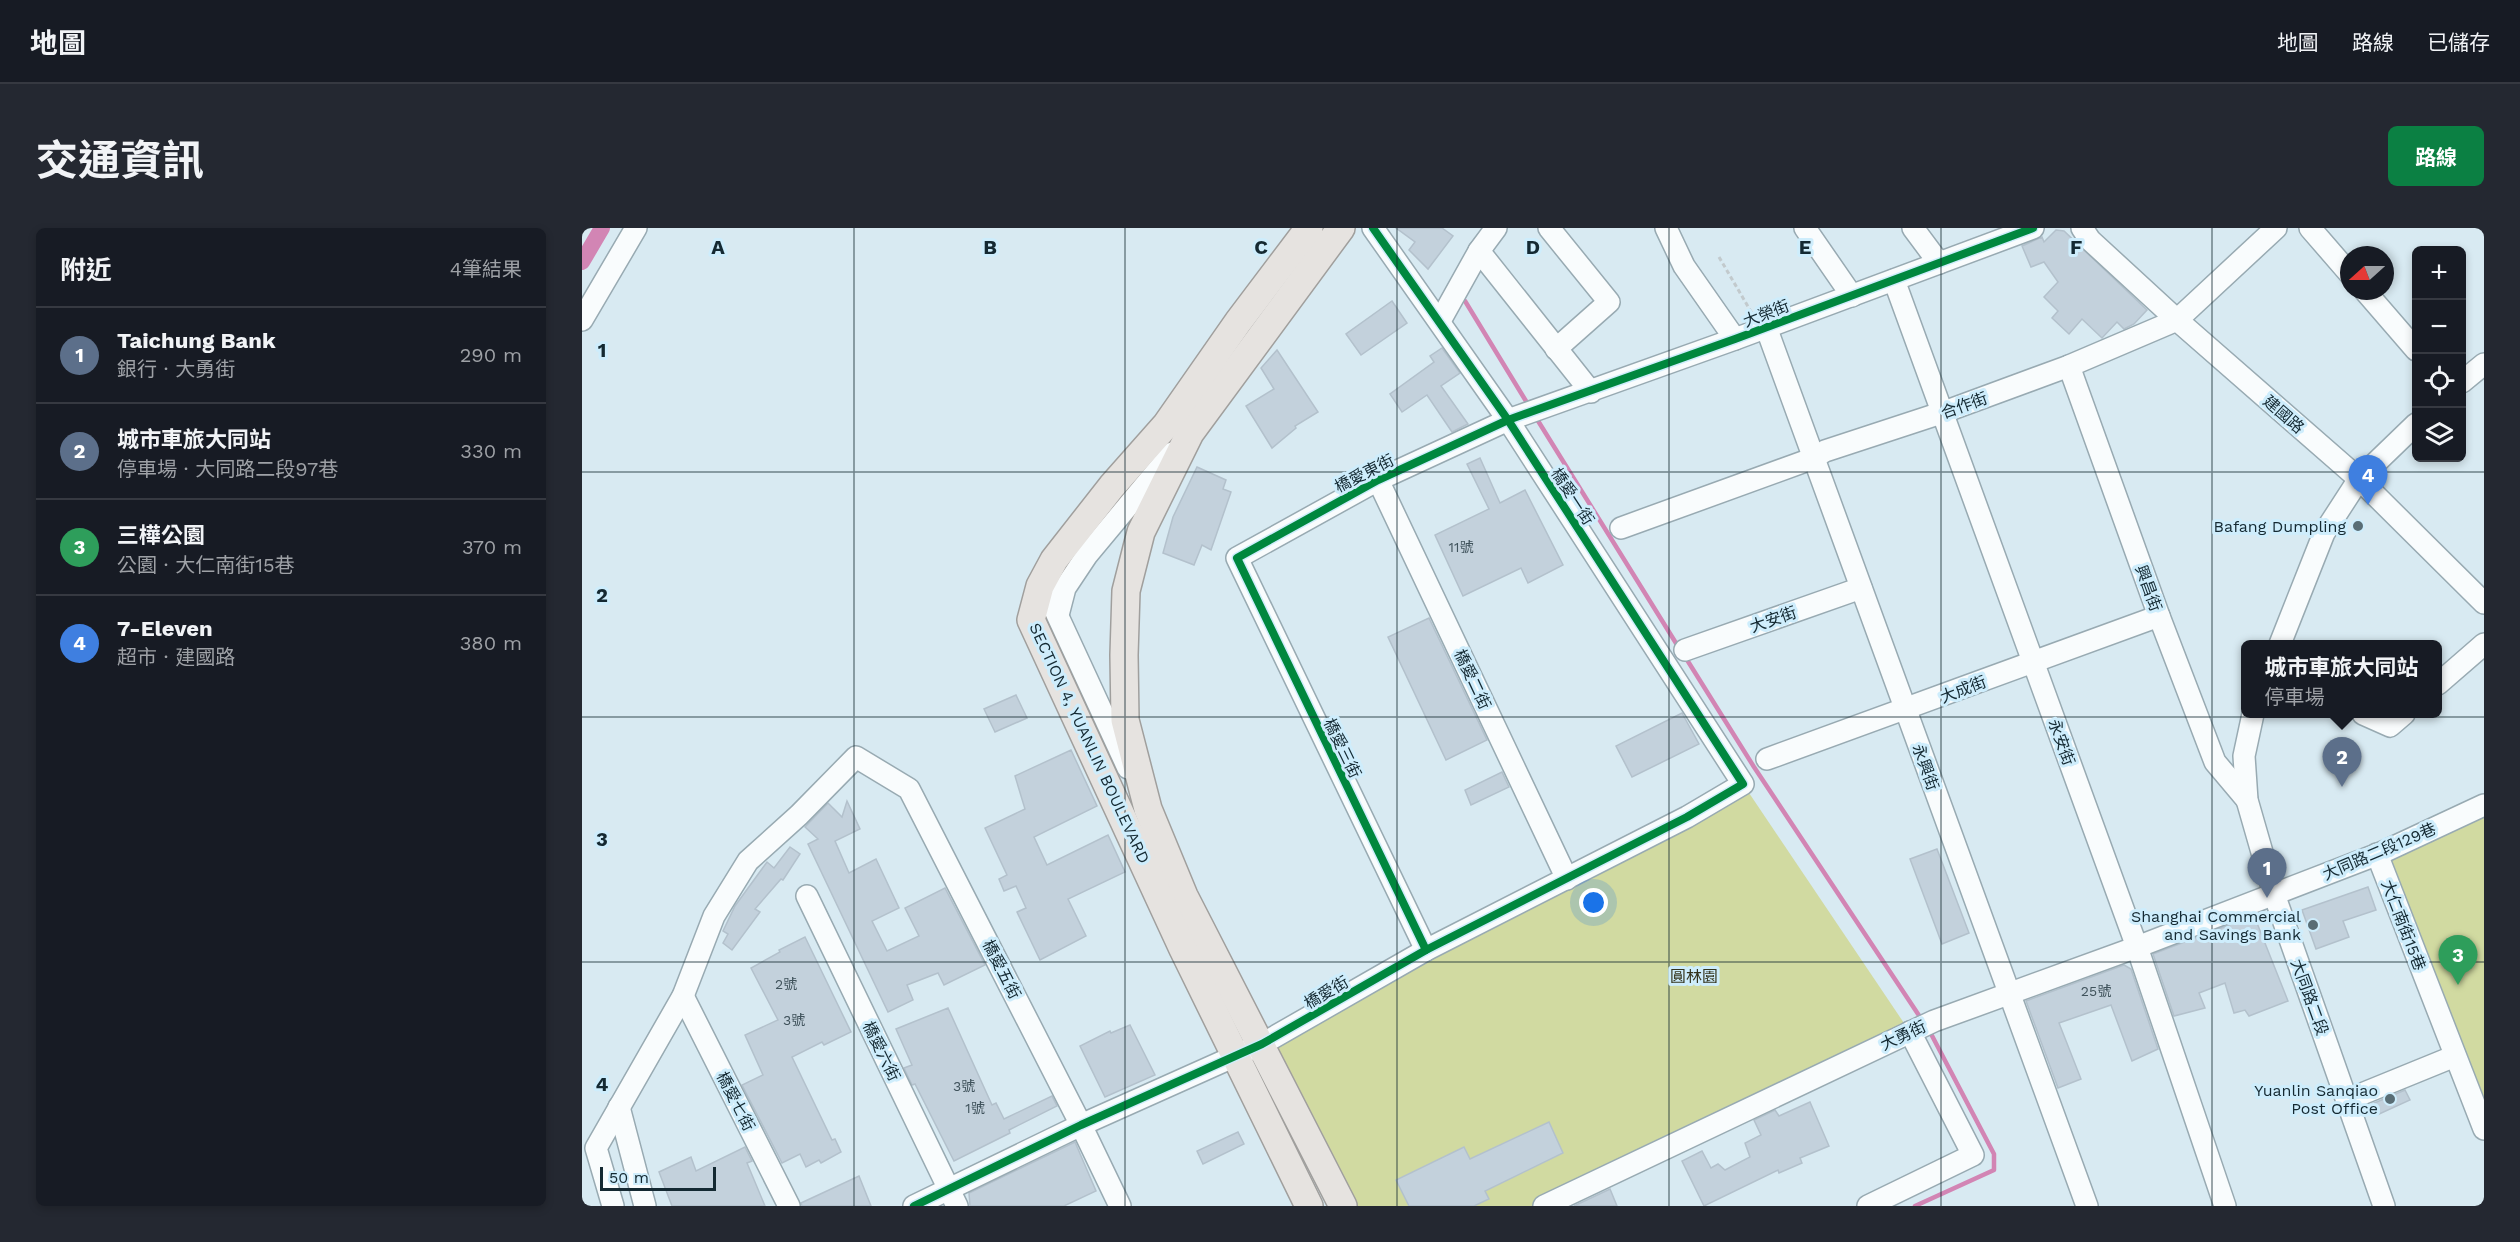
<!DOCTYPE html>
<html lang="zh-TW">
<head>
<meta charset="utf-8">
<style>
  :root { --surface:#171b24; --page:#242831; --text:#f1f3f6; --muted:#9ea1a6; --line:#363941; --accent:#0b8043 }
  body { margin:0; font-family:"Work Sans","Noto Sans TC",sans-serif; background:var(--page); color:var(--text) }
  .controls { position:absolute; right:18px; top:18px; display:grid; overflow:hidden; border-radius:9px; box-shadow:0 3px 9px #0003 }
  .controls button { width:54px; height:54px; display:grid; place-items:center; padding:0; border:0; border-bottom:2px solid var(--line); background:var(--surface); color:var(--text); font:30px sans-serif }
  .compass { position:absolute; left:1758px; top:18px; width:54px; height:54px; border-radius:50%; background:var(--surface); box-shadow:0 3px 9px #0003; rotate:249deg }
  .scale { position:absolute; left:18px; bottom:15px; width:116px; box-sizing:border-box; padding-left:6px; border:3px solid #142932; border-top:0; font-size:16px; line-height:21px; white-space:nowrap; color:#142932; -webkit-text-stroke:4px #ceedfc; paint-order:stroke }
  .you { position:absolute; left:1012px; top:675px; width:21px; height:21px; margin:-15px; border:4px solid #fff; border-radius:50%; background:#1a73e8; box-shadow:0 0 0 9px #1a73e833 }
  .badge { display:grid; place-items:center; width:39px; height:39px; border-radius:50%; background:var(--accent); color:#fff; font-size:20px; font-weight:700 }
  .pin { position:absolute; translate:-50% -50px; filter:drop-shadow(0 2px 3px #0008) }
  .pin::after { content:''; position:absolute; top:32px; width:21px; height:18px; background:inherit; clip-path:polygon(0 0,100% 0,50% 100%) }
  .popup { position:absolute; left:1659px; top:412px; width:201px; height:78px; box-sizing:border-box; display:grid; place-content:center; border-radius:9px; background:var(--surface); filter:drop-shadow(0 2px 4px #0005); font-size:20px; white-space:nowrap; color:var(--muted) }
  .popup b { font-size:22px; color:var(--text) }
  .popup::after { content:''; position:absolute; left:50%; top:100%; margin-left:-12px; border:12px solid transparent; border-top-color:var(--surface) }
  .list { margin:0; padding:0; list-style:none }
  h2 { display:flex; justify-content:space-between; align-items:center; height:78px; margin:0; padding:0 24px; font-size:26px }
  h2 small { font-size:20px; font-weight:400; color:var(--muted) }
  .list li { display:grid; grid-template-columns:39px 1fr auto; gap:18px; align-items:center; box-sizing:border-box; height:96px; padding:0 24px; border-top:2px solid var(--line) }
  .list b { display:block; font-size:22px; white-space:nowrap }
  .list p { margin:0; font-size:20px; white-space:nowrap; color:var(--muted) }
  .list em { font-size:20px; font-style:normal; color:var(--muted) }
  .icon { flex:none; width:33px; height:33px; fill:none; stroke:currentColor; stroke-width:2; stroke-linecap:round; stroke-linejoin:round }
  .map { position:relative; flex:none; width:1902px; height:978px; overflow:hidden; border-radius:9px }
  header { display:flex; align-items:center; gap:36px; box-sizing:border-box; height:84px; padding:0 30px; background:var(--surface); border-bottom:2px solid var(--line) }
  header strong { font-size:28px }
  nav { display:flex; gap:33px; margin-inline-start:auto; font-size:21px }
  .intro { display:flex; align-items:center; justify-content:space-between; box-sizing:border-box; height:144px; padding:0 36px }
  h1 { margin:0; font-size:42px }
  .button { padding:15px 27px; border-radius:9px; background:var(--accent); color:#fff; font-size:21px; font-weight:700 }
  main { display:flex; gap:36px; padding:0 36px }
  aside { flex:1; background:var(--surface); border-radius:9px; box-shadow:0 3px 9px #0003 }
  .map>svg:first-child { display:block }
  .green { fill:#d1daa1 }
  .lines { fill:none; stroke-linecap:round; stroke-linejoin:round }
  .stream { stroke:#d285b4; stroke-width:4.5 }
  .canal { stroke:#d285b4; stroke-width:16 }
  .building { fill:#c3d1dc; stroke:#b3c1cc; stroke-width:1.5 }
  .minor-casing { stroke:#98aab2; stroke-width:24 }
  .major-casing { stroke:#a09f9d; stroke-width:30 }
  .path { stroke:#c2cacd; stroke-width:3; stroke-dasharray:4.5 3; stroke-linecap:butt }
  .minor { stroke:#f9fcfd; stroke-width:21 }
  .major { stroke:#e6e3e0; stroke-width:27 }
  .cycleway-casing { stroke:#ceedfc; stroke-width:11 }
  .cycleway { stroke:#00873e; stroke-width:8 }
  .grid { fill:none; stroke:#142932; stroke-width:1.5; stroke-opacity:0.55 }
  .poi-dot { fill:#596d75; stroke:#ceedfc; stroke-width:2 }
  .labels { text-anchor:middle; stroke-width:6; stroke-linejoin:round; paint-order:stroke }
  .number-label { font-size:14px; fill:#40535c }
  .street-label { font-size:16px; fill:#142932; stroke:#ceedfc }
  .poi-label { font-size:16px; fill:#142932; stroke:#ceedfc; text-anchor:end }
  .park-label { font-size:16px; fill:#34341d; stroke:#ceedfc }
  .grid-label { font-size:20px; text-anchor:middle; font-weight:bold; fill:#142932; stroke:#ceedfc; stroke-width:6; stroke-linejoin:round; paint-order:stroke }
</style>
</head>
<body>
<header>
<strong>地圖</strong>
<nav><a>地圖</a><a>路線</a><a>已儲存</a></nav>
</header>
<div class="intro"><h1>交通資訊</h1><a class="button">路線</a></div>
<main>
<aside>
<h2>附近<small>4筆結果</small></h2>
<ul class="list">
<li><span class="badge" style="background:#5c6f8a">1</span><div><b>Taichung Bank</b><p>銀行 · 大勇街</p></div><em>290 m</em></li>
<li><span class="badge" style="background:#5c6f8a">2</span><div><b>城市車旅大同站</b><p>停車場 · 大同路二段97巷</p></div><em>330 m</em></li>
<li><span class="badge" style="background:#2e9e5b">3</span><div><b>三樺公園</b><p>公園 · 大仁南街15巷</p></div><em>370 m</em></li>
<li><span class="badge" style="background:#3f7fe0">4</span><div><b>7-Eleven</b><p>超市 · 建國路</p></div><em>380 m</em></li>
</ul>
</aside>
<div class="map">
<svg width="1902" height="978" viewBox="0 0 1902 978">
  <rect width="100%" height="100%" fill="#d8eaf2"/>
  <!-- green -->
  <g class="green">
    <polygon points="1161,556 1328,804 962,978 761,978 680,816"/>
    <polygon points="1902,577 1902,889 1799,625"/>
  </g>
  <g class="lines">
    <!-- stream -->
    <g class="stream">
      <polyline points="883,73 947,178"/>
      <polyline points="953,188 1097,420"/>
      <polyline points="1102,427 1172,539 1340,792"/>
      <polyline points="1333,978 1412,942 1412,926 1347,802"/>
    </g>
    <!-- canal -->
    <polyline class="canal" points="0,34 20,0"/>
  </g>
  <!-- building -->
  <g class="building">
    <polygon points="814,0 860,0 871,8 846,41 827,22 833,14"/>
    <polygon points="1474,2 1482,3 1565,82 1552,96 1542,101 1535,94 1520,110 1500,91 1487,106 1470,90 1476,83 1462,69 1476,54 1462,34 1449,39 1440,18 1460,9 1462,14"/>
    <polygon points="810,73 825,95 779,127 764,106"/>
    <polygon points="860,120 878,145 859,158 886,196 870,204 845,167 820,184 808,166 852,134 848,128"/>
    <polygon points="695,122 736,184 713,198 714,200 690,220 664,178 692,161 679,140"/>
    <polygon points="898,230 918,275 943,262 981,337 946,355 939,340 881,368 853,307 907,281 885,236"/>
    <polygon points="615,239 644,252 641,261 649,264 629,322 620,317 612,337 581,325 591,289"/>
    <polygon points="847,390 905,512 864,532 806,409"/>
    <polygon points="434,467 445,490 413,504 402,481"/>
    <polygon points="1100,485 1117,516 1050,549 1034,518"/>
    <polygon points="489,522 515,578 452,609 465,637 526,607 543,644 486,671 504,708 458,732 435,684 444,680 434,658 422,663 417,651 425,647 403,600 443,581 433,548"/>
    <polygon points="920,544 927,559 889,577 883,562"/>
    <polygon points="265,573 278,601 253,613 267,645 294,631 317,680 290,693 305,723 337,708 323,680 363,660 403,737 362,757 356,745 325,757 331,772 306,784 226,616 236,611 223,599 246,575 260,589"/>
    <polygon points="208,619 218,626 201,652 199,651 173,681 178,684 150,722 141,715 146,706 141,703 153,678 185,634 192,640"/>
    <polygon points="1355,621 1387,705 1360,716 1328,631"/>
    <polygon points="1786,659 1794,682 1761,693 1767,709 1734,721 1720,682"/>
    <polygon points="1665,690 1675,695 1706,773 1667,788 1663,782 1652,785 1643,755 1617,765 1623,780 1592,788 1571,726"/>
    <polygon points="223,709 269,804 242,817 240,814 210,829 250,912 253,911 259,924 239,935 237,932 224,939 218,926 200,935 160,857 181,847 163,807 196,792 169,740 198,724 197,722"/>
    <polygon points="1542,737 1549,741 1576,821 1550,833 1529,777 1477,795 1499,851 1476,860 1444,773"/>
    <polygon points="366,780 410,877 414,875 422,891 470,868 475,878 427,902 428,905 372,933 333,856 330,857 322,840 330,837 314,801"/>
    <polygon points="548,797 573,847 523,869 498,818 528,803 529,805"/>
    <polygon points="1823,862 1828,872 1795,887 1790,876"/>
    <polygon points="1228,874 1247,918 1218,930 1220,935 1197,945 1196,942 1122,978 1100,933 1120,923 1129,940 1136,936 1143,942 1168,929 1163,915 1179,907 1172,892 1193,882 1197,888"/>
    <polygon points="967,894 981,925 903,963 907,971 892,978 827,978 814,952 882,919 888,931"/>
    <polygon points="656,904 662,916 621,936 615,923"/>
    <polygon points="493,914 514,963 482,978 388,978 387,965"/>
    <polygon points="163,919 170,933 165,935 183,978 90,978 77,944 109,929 114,943"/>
    <polygon points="277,948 289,978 220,978 219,975"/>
    <polygon points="1028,961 1035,978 992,978"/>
  </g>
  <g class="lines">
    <defs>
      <g id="minor">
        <polyline points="967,0 1027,74 974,121"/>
        <polyline points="1084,0 1102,38 1153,111"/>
        <polyline points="1223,0 1270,68"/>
        <polyline points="1331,0 1357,35"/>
        <polyline points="1500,0 1508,12 1595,92 1777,251 1902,375"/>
        <polyline points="1728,0 1767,45"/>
        <polyline points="897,23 1009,164"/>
        <polyline points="1312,52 1555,719 1643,978"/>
        <polyline points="1783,63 1834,122"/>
        <polyline points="0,92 54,0"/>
        <polyline points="858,93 897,23 914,0"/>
        <polyline points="1184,99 1505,978"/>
        <polyline points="1487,138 1577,388 1633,534 1665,572"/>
        <polyline points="1880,154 1902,136"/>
        <polyline points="796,252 985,651"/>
        <polyline points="1039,300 1232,230 1243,223 1362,184 1487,138 1595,92 1694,0"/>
        <polyline points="460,354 546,540"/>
        <polyline points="476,387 483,360 505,327 590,225"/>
        <polyline points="1698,416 1742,305 1777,251 1834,196"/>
        <polyline points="1103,422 1279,360"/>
        <polyline points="1856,456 1902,416"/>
        <polyline points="1671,486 1662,528 1665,572 1692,666 1802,978"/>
        <polyline points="1781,486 1808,498 1822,486"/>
        <polyline points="1185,531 1577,388"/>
        <polyline points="1795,626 1902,901"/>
        <polyline points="225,668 375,978"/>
        <polyline points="844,722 655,330 796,252 926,192 1153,111 1451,0"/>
        <polyline points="101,768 207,978"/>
        <polyline points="1765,872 1873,828"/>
        <polyline points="37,879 63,978"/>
        <polyline points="31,978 14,920 101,768 132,688 166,633 217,587 274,529 327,561 499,897 538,978"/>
        <polyline points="332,978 499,897 680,816 844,722 1105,589 1161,556 926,192 791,0"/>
        <polyline points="962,978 1352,793 1555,719 1799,625 1902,577"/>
        <polyline points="1286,978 1391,927 1328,804"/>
      </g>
      <g id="major">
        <polyline points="759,0 608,205 559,304 544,363 542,427 543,492 566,581 602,668 761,978"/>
        <polyline points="727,978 601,721 449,392 458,358 472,332 530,258 584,197 656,94 727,0"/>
      </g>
    </defs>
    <!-- minor casing -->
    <use href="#minor" class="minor-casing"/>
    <!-- major casing -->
    <use href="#major" class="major-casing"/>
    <!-- path -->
    <polyline class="path" points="1137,29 1171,87"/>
    <!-- minor -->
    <use href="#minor" class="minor"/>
    <!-- major -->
    <use href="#major" class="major"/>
    <defs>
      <g id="cycleway">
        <polyline points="844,722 655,330 796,252 926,192 1153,111 1451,0"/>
        <polyline points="332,978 499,897 680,816 844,722 1105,589 1161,556 926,192 791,0"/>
      </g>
    </defs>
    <!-- cycleway casing -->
    <use href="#cycleway" class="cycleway-casing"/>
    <!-- cycleway -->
    <use href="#cycleway" class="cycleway"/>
  </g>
  <!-- grid -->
  <path class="grid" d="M 272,0 L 272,978M 543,0 L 543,978M 815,0 L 815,978M 1087,0 L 1087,978M 1359,0 L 1359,978M 1630,0 L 1630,978M 0,244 L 1902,244M 0,489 L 1902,489M 0,734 L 1902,734"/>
  <!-- markers -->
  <g class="poi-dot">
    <circle cx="1776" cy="298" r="6"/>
    <circle cx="1731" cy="697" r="6"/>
    <circle cx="1808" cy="871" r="6"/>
  </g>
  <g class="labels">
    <!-- number labels -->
    <g class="number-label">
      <text x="879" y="324">11號</text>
      <text x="204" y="761">2號</text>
      <text x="1514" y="768">25號</text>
      <text x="212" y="797">3號</text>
      <text x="382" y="863">3號</text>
      <text x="393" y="885">1號</text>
    </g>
    <!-- street labels -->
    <g class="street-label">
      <text transform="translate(1184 85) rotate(-21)" y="6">大榮街</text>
      <text transform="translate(1382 177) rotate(-20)" y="6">合作街</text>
      <text transform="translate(1702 186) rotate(41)" y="6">建國路</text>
      <text transform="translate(782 245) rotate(-27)" y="6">橋愛東街</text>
      <text transform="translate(991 268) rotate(57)" y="6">橋愛一街</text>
      <text transform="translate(1567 360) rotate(70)" y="6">興昌街</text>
      <text transform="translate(1191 391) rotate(-19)" y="6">大安街</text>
      <text transform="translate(891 451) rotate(65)" y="6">橋愛二街</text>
      <text transform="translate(1381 461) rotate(-21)" y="6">大成街</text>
      <text transform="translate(1480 514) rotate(70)" y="6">永安街</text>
      <text transform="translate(508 515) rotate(65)" y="6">SECTION 4, YUANLIN BOULEVARD</text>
      <text transform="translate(761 520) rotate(64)" y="6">橋愛三街</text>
      <text transform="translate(1344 539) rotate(70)" y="6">永興街</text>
      <text transform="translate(1797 623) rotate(-23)" y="6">大同路二段129巷</text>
      <text transform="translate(1822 697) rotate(69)" y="6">大仁南街15巷</text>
      <text transform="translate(420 741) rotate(63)" y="6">橋愛五街</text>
      <text transform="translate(744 764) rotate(-30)" y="6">橋愛街</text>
      <text transform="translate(1728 769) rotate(70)" y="6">大同路二段</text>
      <text transform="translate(1321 807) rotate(-25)" y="6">大勇街</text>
      <text transform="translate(300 823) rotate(64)" y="6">橋愛六街</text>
      <text transform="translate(154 873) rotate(63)" y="6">橋愛七街</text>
    </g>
    <!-- poi labels -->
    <g class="poi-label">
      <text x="1764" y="304">Bafang Dumpling</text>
      <text x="1719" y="694">Shanghai Commercial<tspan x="1719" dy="18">and Savings Bank</tspan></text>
      <text x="1796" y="868">Yuanlin Sanqiao<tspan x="1796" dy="18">Post Office</tspan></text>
    </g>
    <!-- park labels -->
    <g class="park-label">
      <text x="1112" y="754">圓林園</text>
    </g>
  </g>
  <g class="grid-label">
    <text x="136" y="26">A</text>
    <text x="408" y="26">B</text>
    <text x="679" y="26">C</text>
    <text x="951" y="26">D</text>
    <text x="1223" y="26">E</text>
    <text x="1494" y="26">F</text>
    <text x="20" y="129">1</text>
    <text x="20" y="374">2</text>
    <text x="20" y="618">3</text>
    <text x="20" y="863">4</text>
  </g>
</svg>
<div class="controls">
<button>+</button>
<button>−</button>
<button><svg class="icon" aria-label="locate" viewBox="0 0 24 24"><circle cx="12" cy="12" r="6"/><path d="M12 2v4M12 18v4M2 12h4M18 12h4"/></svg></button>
<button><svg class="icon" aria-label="layers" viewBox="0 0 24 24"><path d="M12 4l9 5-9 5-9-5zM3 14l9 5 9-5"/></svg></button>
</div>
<svg class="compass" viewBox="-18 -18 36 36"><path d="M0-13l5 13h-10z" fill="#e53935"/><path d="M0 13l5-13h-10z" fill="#9ea1a6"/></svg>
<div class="scale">50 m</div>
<div class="you"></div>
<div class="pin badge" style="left:1685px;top:670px;background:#5c6f8a">1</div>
<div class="pin badge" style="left:1760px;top:559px;background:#5c6f8a">2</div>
<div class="popup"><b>城市車旅大同站</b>停車場</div>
<div class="pin badge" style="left:1876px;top:757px;background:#2e9e5b">3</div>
<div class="pin badge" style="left:1786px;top:277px;background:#3f7fe0">4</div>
</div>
</main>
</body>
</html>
